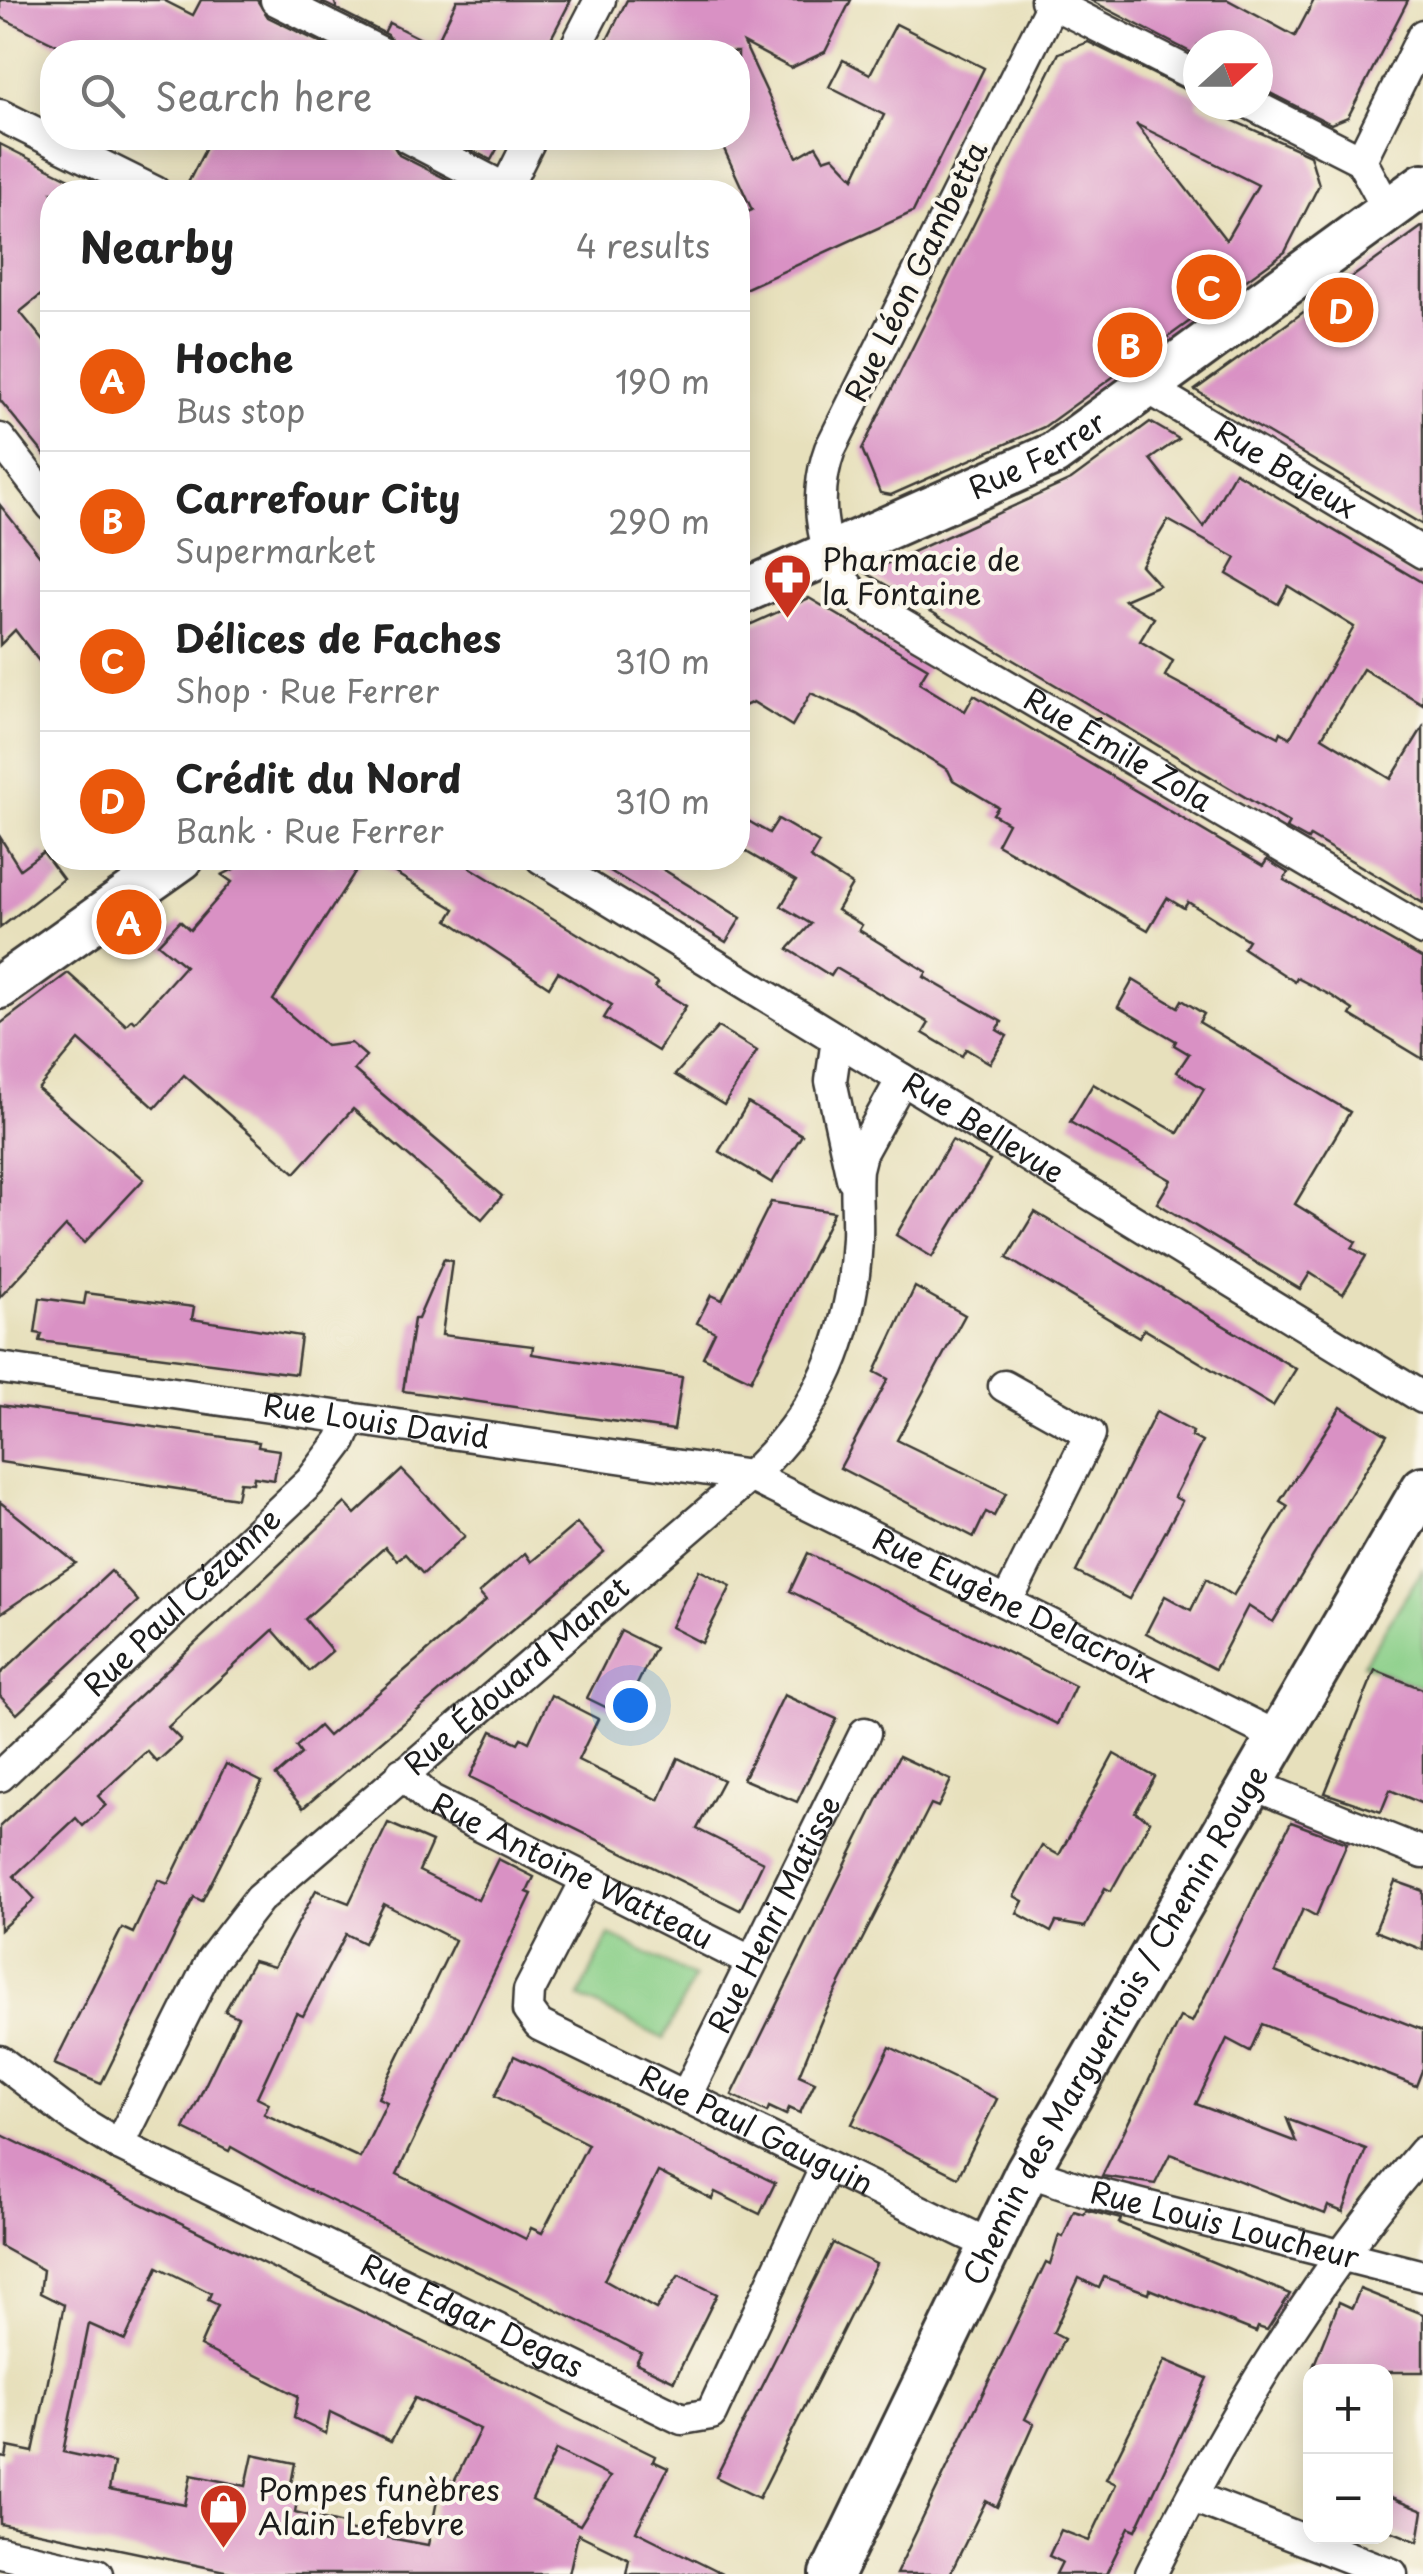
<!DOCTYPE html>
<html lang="en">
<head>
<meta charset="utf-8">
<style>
  :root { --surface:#fff; --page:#f6f6f6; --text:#222; --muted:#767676; --line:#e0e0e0; --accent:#ea580c }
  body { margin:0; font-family:"Playpen Sans",sans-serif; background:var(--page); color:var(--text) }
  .controls { position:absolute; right:30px; bottom:30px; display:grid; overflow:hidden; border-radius:20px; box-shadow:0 5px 25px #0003 }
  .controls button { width:90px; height:90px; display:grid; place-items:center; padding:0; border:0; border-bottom:2px solid var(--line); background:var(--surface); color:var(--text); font:50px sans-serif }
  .compass { position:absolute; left:1183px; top:30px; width:90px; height:90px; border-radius:50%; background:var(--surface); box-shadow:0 5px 25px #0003; rotate:69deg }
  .you { position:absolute; left:630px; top:1705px; width:35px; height:35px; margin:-25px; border:8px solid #fff; border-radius:50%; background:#1a73e8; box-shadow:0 0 0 15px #1a73e833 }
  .badge { display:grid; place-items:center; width:65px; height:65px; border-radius:50%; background:var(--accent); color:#fff; font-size:32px; font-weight:700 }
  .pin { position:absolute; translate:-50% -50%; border:5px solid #fff; box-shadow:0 2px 10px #0006 }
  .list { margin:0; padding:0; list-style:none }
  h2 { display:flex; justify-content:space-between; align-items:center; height:130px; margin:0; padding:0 40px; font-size:42px }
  h2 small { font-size:32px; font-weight:400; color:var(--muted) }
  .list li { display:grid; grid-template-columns:65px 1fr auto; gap:30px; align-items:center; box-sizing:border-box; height:140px; padding:0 40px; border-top:2px solid var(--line) }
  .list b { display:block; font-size:38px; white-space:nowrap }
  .list p { margin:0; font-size:32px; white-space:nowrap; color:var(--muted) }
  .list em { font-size:32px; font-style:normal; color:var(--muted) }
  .icon { flex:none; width:55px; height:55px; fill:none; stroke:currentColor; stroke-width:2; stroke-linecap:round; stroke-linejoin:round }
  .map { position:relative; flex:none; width:1423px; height:2574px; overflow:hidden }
  .search { position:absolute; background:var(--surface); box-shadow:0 5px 25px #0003; left:40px; top:40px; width:710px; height:110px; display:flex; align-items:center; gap:25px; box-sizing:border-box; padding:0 35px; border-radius:40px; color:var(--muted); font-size:38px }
  .panel { position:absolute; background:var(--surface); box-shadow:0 5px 25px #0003; left:40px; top:180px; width:710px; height:690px; border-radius:40px }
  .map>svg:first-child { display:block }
  .green { fill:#8bcf89; stroke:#547652; stroke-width:2.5 }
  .building { fill:#d991c4; fill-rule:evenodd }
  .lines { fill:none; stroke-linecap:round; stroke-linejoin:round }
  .street-casing { stroke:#3a3934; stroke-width:35 }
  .secondary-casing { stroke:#3a3934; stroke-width:48 }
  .street { stroke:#fff; stroke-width:30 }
  .secondary { stroke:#fff; stroke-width:42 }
  .labels { text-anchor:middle; stroke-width:8; stroke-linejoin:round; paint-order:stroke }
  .street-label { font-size:30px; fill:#1c1c1c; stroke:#fbf7ec }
  .poi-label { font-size:30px; fill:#1c1c1c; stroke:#fbf7ec; text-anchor:start }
</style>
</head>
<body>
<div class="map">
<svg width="1423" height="2574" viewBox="0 0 1423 2574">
  <rect width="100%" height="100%" fill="#fbf7ec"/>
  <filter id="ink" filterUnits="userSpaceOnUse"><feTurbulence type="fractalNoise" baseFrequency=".01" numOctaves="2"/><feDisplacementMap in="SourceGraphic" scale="20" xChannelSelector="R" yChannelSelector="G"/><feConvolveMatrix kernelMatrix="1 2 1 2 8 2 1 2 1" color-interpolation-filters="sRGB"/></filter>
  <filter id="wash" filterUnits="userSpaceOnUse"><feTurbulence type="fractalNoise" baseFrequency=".0048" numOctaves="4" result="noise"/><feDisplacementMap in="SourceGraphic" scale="40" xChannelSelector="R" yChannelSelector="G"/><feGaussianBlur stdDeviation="2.25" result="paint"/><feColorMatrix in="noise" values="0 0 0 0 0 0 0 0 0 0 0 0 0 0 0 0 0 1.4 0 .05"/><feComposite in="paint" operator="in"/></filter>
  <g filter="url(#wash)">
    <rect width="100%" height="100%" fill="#e7e0bc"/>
    <!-- green -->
    <g class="green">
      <polygon points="1423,1569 1423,1689 1363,1664"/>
      <polygon points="609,1935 694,1977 664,2039 579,1997"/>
    </g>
    <g id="blocks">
      <!-- building -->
      <g class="building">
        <polygon points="0,0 163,0 193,15 201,0 257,0 268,17 339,52 72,52 0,17"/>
        <polygon points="318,0 334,0 337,9 384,33 389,23 435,46 457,0 571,0 544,52 399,52 388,35"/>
        <polygon points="627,0 851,0 825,52 791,68 744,43 797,157 816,146 824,159 833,156 854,178 884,115 829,87 843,60 870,74 896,24 984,68 913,212 738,292 738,216 752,210 719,138 738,138 738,52 601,52"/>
        <polygon points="1090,0 1228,0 1295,36 1314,0 1408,0 1348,117 1331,124 1258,87 1258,45 1198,45 1198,56"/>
        <path d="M 1088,42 L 1198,96 L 1198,105 L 1310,155 L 1319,185 L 1285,252 L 1044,427 L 891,495 L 880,493 L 862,449 L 1059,53 ZM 1136,124 L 1258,185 L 1226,240 Z"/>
        <polygon points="211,138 389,138 399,155 472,192 208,192 188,183"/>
        <polygon points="448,138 503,138 491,160"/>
        <polygon points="0,144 96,192 52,192 52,286 20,312 52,351 52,464 0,400"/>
        <polygon points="1423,226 1423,525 1195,390"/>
        <path d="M 1150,422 L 1179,439 L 1150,459 L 1204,527 L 1235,472 L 1423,583 L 1423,704 L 1363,669 L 1322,737 L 1391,779 L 1423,727 L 1423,903 L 1310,836 L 1308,840 L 1286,828 L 1289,823 L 866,573 L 1071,480 ZM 1168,520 L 1236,558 L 1227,574 L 1278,604 L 1288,586 L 1354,627 L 1290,738 L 1281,732 L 1279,737 L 1165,676 L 1173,661 L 1140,641 L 1154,618 L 1124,600 L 1159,585 L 1141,565 Z"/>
        <polygon points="0,505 52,571 52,678 15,630 0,645"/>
        <polygon points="809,598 928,668 919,683 965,711 974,695 1263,866 1267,860 1288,873 1284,880 1423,959 1423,1059 1350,1015 1353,1010 1332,996 1297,978 1295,982 1243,948 1248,940 1188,902 1184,908 1167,898 1148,930 997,844 1008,823 993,814 998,807 953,780 948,770 857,714 811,693 792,726 753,702 738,709 738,630"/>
        <polygon points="738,815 769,833 778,819 819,843 810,858 852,885 837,910 862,925 859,930 927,972 924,977 1002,1022 997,1030 1007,1036 990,1063 966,1049 962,1056 923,1033 929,1023 836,968 831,976 788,949 811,924 781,906 796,881 738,847"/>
        <polygon points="0,837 20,869 43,852 63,879 0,928"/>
        <polygon points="257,858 324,858 330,865 345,858 364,858 273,1000 326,1046 351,1043 366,1056 354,1070 502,1196 482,1219 353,1109 295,1173 184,1075 155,1108 79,1040 38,1089 144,1179 84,1243 66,1226 0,1297 0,1024 68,973 126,1025 132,1019 135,1022 185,966 158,944 180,921 190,930 232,882 222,875"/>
        <polygon points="370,858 455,858 658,983 655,987 686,1006 658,1051 604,1018 612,1005 558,972 549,987 448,920 455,909"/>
        <polygon points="589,858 645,858 741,918 726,942"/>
        <polygon points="1133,980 1178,1007 1182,1000 1204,1014 1199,1022 1350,1112 1295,1204 1356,1242 1352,1248 1366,1256 1343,1294 1310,1273 1300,1289 1157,1203 1171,1180 1070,1122 1093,1084 1178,1133 1204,1089 1177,1072 1189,1054 1174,1045 1176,1041 1118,1007"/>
        <polygon points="718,1027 757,1051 724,1105 675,1075"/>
        <polygon points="748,1103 802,1135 772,1183 719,1151"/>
        <polygon points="952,1140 990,1161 932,1257 896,1235"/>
        <polygon points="771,1202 834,1212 751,1380 703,1357 715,1332 697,1323 711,1295 722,1300"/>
        <polygon points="1035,1212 1296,1369 1273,1406 1144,1329 1139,1337 1007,1258"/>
        <polygon points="444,1259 452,1261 442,1335 533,1346 532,1354 682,1377 674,1430 403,1391 414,1319 418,1319"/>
        <polygon points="915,1287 965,1315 897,1440 1006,1493 994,1516 986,1512 974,1537 840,1468 888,1379 875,1372"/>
        <polygon points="86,1293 194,1307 192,1319 301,1336 296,1374 40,1341 42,1334 35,1333 40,1298 84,1304"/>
        <polygon points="0,1405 259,1442 258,1447 279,1450 274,1480 254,1477 253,1483 240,1482 237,1498 0,1462"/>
        <polygon points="1341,1407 1387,1435 1273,1622 1248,1606 1215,1669 1146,1633 1165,1596 1191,1610 1206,1579 1233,1596 1288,1506 1280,1501"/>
        <polygon points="1156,1412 1193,1432 1191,1436 1202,1442 1174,1497 1182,1501 1129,1599 1076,1572"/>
        <polygon points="402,1470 465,1536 423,1574 405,1554 397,1560 385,1547 305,1619 332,1651 309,1671 273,1630 168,1727 181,1740 157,1762 147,1751 98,1796 106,1805 83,1826 76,1818 14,1876 35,1899 0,1930 0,1826 345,1503 355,1514"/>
        <polygon points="0,1502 76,1563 0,1614"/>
        <polygon points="577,1523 604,1552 303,1808 276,1776 301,1754 296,1747 319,1726 328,1736 486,1601 479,1593 525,1553 531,1562"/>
        <polygon points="808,1553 1075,1686 1057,1724 790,1591"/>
        <polygon points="699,1570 731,1586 702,1643 671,1627"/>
        <polygon points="111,1571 138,1601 17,1714 0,1696 0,1674"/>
        <polygon points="621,1631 655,1648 622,1715 587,1698"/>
        <polygon points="1375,1670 1423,1689 1423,1804 1390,1790 1381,1812 1325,1793"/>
        <polygon points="551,1695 598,1719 578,1760 659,1800 678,1758 723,1780 697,1829 763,1862 740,1910 470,1777 492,1731 518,1743 521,1738 529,1742"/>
        <polygon points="784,1695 837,1719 797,1802 743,1779"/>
        <polygon points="1114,1754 1155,1777 1135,1812 1150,1821 1111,1891 1105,1888 1085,1927 1056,1922 1051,1932 1017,1913 1023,1901 1014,1896 1042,1846 1059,1855"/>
        <polygon points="899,1756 951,1780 938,1807 931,1804 822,2019 799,2075 815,2082 800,2113 789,2108 786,2115 769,2107 767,2112 732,2095"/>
        <polygon points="226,1764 262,1782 202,1901 194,1897 101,2084 54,2064 122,1928 133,1933 158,1880 168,1884"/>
        <polygon points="1291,1822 1347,1843 1316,1916 1303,1909 1275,1972 1423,2030 1423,2068 1416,2086 1262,2024 1250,2051 1227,2039 1196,2104 1296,2142 1287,2119 1366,2149 1343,2212 1328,2206 1325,2214 1170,2154 1155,2184 1102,2176 1180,2017 1192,2022"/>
        <path d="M 388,1823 L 432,1842 L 419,1871 L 478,1900 L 498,1859 L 534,1877 L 527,1892 L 532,1894 L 397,2174 L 526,2239 L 531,2228 L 542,2233 L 588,2144 L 495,2096 L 514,2056 L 775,2183 L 760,2214 L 715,2192 L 712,2199 L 658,2172 L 604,2280 L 656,2309 L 679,2275 L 717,2294 L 674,2381 L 636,2363 L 641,2353 L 591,2327 L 297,2184 L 231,2147 L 229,2151 L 184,2129 L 238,2017 L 225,2011 L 253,1961 L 274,1967 L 316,1890 L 349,1903 ZM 384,1904 L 455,1940 L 378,2098 L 387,2102 L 360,2158 L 264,2114 L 269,2103 L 257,2097 L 296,2013 L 303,2016 L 346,1934 L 364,1943 Z"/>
        <polygon points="1395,1881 1423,1891 1423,1950 1375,1931"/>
        <polygon points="890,2047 997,2099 958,2177 852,2124"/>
        <path d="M 0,2134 L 655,2456 L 653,2461 L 668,2468 L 636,2531 L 722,2574 L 626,2574 L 629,2559 L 578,2534 L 569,2574 L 239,2574 L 0,2524 L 0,2457 L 6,2458 L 8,2447 L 33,2452 L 64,2305 L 40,2293 L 43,2270 L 0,2246 ZM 158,2267 L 211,2293 L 208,2300 L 218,2305 L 200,2346 L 298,2396 L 294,2418 L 326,2434 L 330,2412 L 391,2441 L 415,2398 L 480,2429 L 454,2482 L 442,2476 L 428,2545 L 342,2529 L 343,2524 L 295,2512 L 297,2501 L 288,2499 L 295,2463 L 253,2454 L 246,2486 L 191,2475 L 185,2505 L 109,2490 L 114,2463 L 63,2452 L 89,2324 L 125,2340 ZM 556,2450 L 610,2477 L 580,2525 L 532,2500 Z"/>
        <polygon points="1086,2210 1121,2219 1119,2223 1290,2294 1267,2330 1258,2327 1256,2332 1149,2289 1148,2293 1104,2277 1099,2288 1079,2278 1053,2333 1064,2339 1025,2419 1034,2424 997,2507 986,2501 950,2574 896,2574 1046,2262 1050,2264 1059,2235 1063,2237 1074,2211 1084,2214"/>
        <polygon points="833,2243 876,2264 759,2498 716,2477"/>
        <polygon points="1360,2289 1423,2314 1423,2372 1311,2372 1339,2302 1352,2308"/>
        <polygon points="1165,2360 1207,2378 1136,2530 1129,2527 1106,2574 1056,2574 1062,2562 1049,2556 1061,2530 1089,2541 1116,2484 1106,2479"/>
        <polygon points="1386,2496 1423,2511 1418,2542 1386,2529"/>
      </g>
    </g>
  </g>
  <g filter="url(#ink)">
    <use href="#blocks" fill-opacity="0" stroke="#3a3934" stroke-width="2.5"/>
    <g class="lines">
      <defs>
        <g id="street">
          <polyline points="276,0 380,52"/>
          <polyline points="1046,0 1198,77"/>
          <path id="s1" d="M 1054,0 L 830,449 C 812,498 820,567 863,601 L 1423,930"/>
          <polyline points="573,52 600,0"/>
          <polyline points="1253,105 1361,160"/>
          <polyline points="0,115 155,192"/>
          <polyline points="408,138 506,189"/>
          <polyline points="504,192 531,138"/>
          <polyline points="1388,210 1361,160 1423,35"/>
          <path id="s2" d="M 1148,388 L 1423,553"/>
          <polyline points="0,439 52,506"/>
          <path id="s3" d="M 541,858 L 1423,1398"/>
          <polyline points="837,1039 831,1081 852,1178"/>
          <path id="s4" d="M 0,1368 L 750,1476 L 1276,1736"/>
          <polyline points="1004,1386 1090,1434 1007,1602"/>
          <path id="s5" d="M 402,1773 L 431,1801 L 750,1961"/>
          <path id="s6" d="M 0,1776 L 310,1482 L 341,1441 L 351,1418"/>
          <polyline points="1249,1783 1423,1853"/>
          <path id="s7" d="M 587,1879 L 529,1991 L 528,2010 L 539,2025 L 990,2245"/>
          <path id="s8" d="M 0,2061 L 76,2119 L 119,2145 L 682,2419 L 711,2414 L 826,2166"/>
          <path id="s9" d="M 686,2096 L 865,1733"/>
          <path id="s10" d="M 119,2145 L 211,1961 L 259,1899 L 750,1476 C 821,1411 853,1333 857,1238 C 858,1215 855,1192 857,1169 L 861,1153 L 902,1079"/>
          <path id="s11" d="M 1027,2171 L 1090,2192 L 1423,2276"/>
          <polyline points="1193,2497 1392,2574"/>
          <polyline points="0,2552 97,2574"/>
          <path d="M 1151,2574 C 1226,2424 1314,2279 1423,2152"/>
        </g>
        <g id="secondary">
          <path id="s12" d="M 738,594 L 1054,454 L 1423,185"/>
          <polyline points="0,987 182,858"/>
          <path id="s13" d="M 832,2574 L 1027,2171 L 1423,1488"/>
        </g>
      </defs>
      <!-- street casing -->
      <use href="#street" class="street-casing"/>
      <!-- secondary casing -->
      <use href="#secondary" class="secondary-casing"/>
      <!-- street -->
      <use href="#street" class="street"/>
      <!-- secondary -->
      <use href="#secondary" class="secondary"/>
    </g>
  </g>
  <!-- icons -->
  <defs>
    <symbol id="pharmacy-pin" viewBox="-11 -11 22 30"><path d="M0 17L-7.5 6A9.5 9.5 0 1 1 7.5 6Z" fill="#c8321e" stroke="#fbf7ec"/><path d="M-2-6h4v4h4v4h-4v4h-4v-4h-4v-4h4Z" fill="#fff"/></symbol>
    <symbol id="shop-pin" viewBox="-11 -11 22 30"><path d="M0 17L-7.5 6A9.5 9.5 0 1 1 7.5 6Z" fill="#c8321e" stroke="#fbf7ec"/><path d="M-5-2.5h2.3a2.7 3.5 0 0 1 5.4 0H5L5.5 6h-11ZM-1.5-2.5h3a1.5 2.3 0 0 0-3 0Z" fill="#fff"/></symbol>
  </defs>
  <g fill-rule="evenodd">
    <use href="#pharmacy-pin" x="760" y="550" width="55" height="75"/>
    <use href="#shop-pin" x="196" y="2480" width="55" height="75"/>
  </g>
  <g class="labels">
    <!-- street labels -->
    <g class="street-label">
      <text transform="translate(917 272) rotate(-64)" y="10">Rue Léon Gambetta</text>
      <text dy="10" stroke="none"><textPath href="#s12" startOffset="330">Rue Ferrer</textPath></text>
      <text dy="10" stroke="none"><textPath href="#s2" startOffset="160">Rue Bajeux</textPath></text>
      <text dy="10" stroke="none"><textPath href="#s1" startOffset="962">Rue Émile Zola</textPath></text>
      <text dy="10" stroke="none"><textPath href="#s3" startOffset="518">Rue Bellevue</textPath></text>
      <text dy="10" stroke="none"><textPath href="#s4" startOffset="380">Rue Louis David</textPath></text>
      <text dy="10" stroke="none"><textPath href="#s6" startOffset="252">Rue Paul Cézanne</textPath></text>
      <text dy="10" stroke="none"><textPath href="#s4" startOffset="1052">Rue Eugène Delacroix</textPath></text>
      <text dy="10" stroke="none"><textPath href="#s10" startOffset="625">Rue Édouard Manet</textPath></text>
      <text dy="10" stroke="none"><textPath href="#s5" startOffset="198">Rue Antoine Watteau</textPath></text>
      <text dy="10" stroke="none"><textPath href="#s9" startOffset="202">Rue Henri Matisse</textPath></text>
      <text dy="10" stroke="none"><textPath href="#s13" startOffset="618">Chemin des Margueritois / Chemin Rouge</textPath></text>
      <text dy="10" stroke="none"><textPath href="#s7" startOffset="405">Rue Paul Gauguin</textPath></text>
      <text dy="10" stroke="none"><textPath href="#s11" startOffset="205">Rue Louis Loucheur</textPath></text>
      <text dy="10" stroke="none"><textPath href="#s8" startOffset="538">Rue Edgar Degas</textPath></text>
    </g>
    <!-- poi labels -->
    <g class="poi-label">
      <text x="822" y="571">Pharmacie de<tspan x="822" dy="34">la Fontaine</tspan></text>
      <text x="258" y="2501">Pompes funèbres<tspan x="258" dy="34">Alain Lefebvre</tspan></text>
    </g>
  </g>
</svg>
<div class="controls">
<button>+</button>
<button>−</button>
</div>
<svg class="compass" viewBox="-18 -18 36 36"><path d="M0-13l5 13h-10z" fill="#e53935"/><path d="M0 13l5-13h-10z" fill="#767676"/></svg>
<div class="you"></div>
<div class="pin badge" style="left:129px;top:922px">A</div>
<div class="pin badge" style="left:1130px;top:345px">B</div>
<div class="pin badge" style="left:1209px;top:287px">C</div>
<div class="pin badge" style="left:1341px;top:310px">D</div>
<div class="search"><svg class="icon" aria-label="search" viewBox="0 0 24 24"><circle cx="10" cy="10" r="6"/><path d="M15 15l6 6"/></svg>Search here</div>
<section class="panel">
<h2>Nearby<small>4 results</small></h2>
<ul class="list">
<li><span class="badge">A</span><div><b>Hoche</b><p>Bus stop</p></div><em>190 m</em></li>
<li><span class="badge">B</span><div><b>Carrefour City</b><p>Supermarket</p></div><em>290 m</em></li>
<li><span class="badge">C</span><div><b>Délices de Faches</b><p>Shop · Rue Ferrer</p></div><em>310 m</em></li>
<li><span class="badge">D</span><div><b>Crédit du Nord</b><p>Bank · Rue Ferrer</p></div><em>310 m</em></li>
</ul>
</section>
</div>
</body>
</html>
